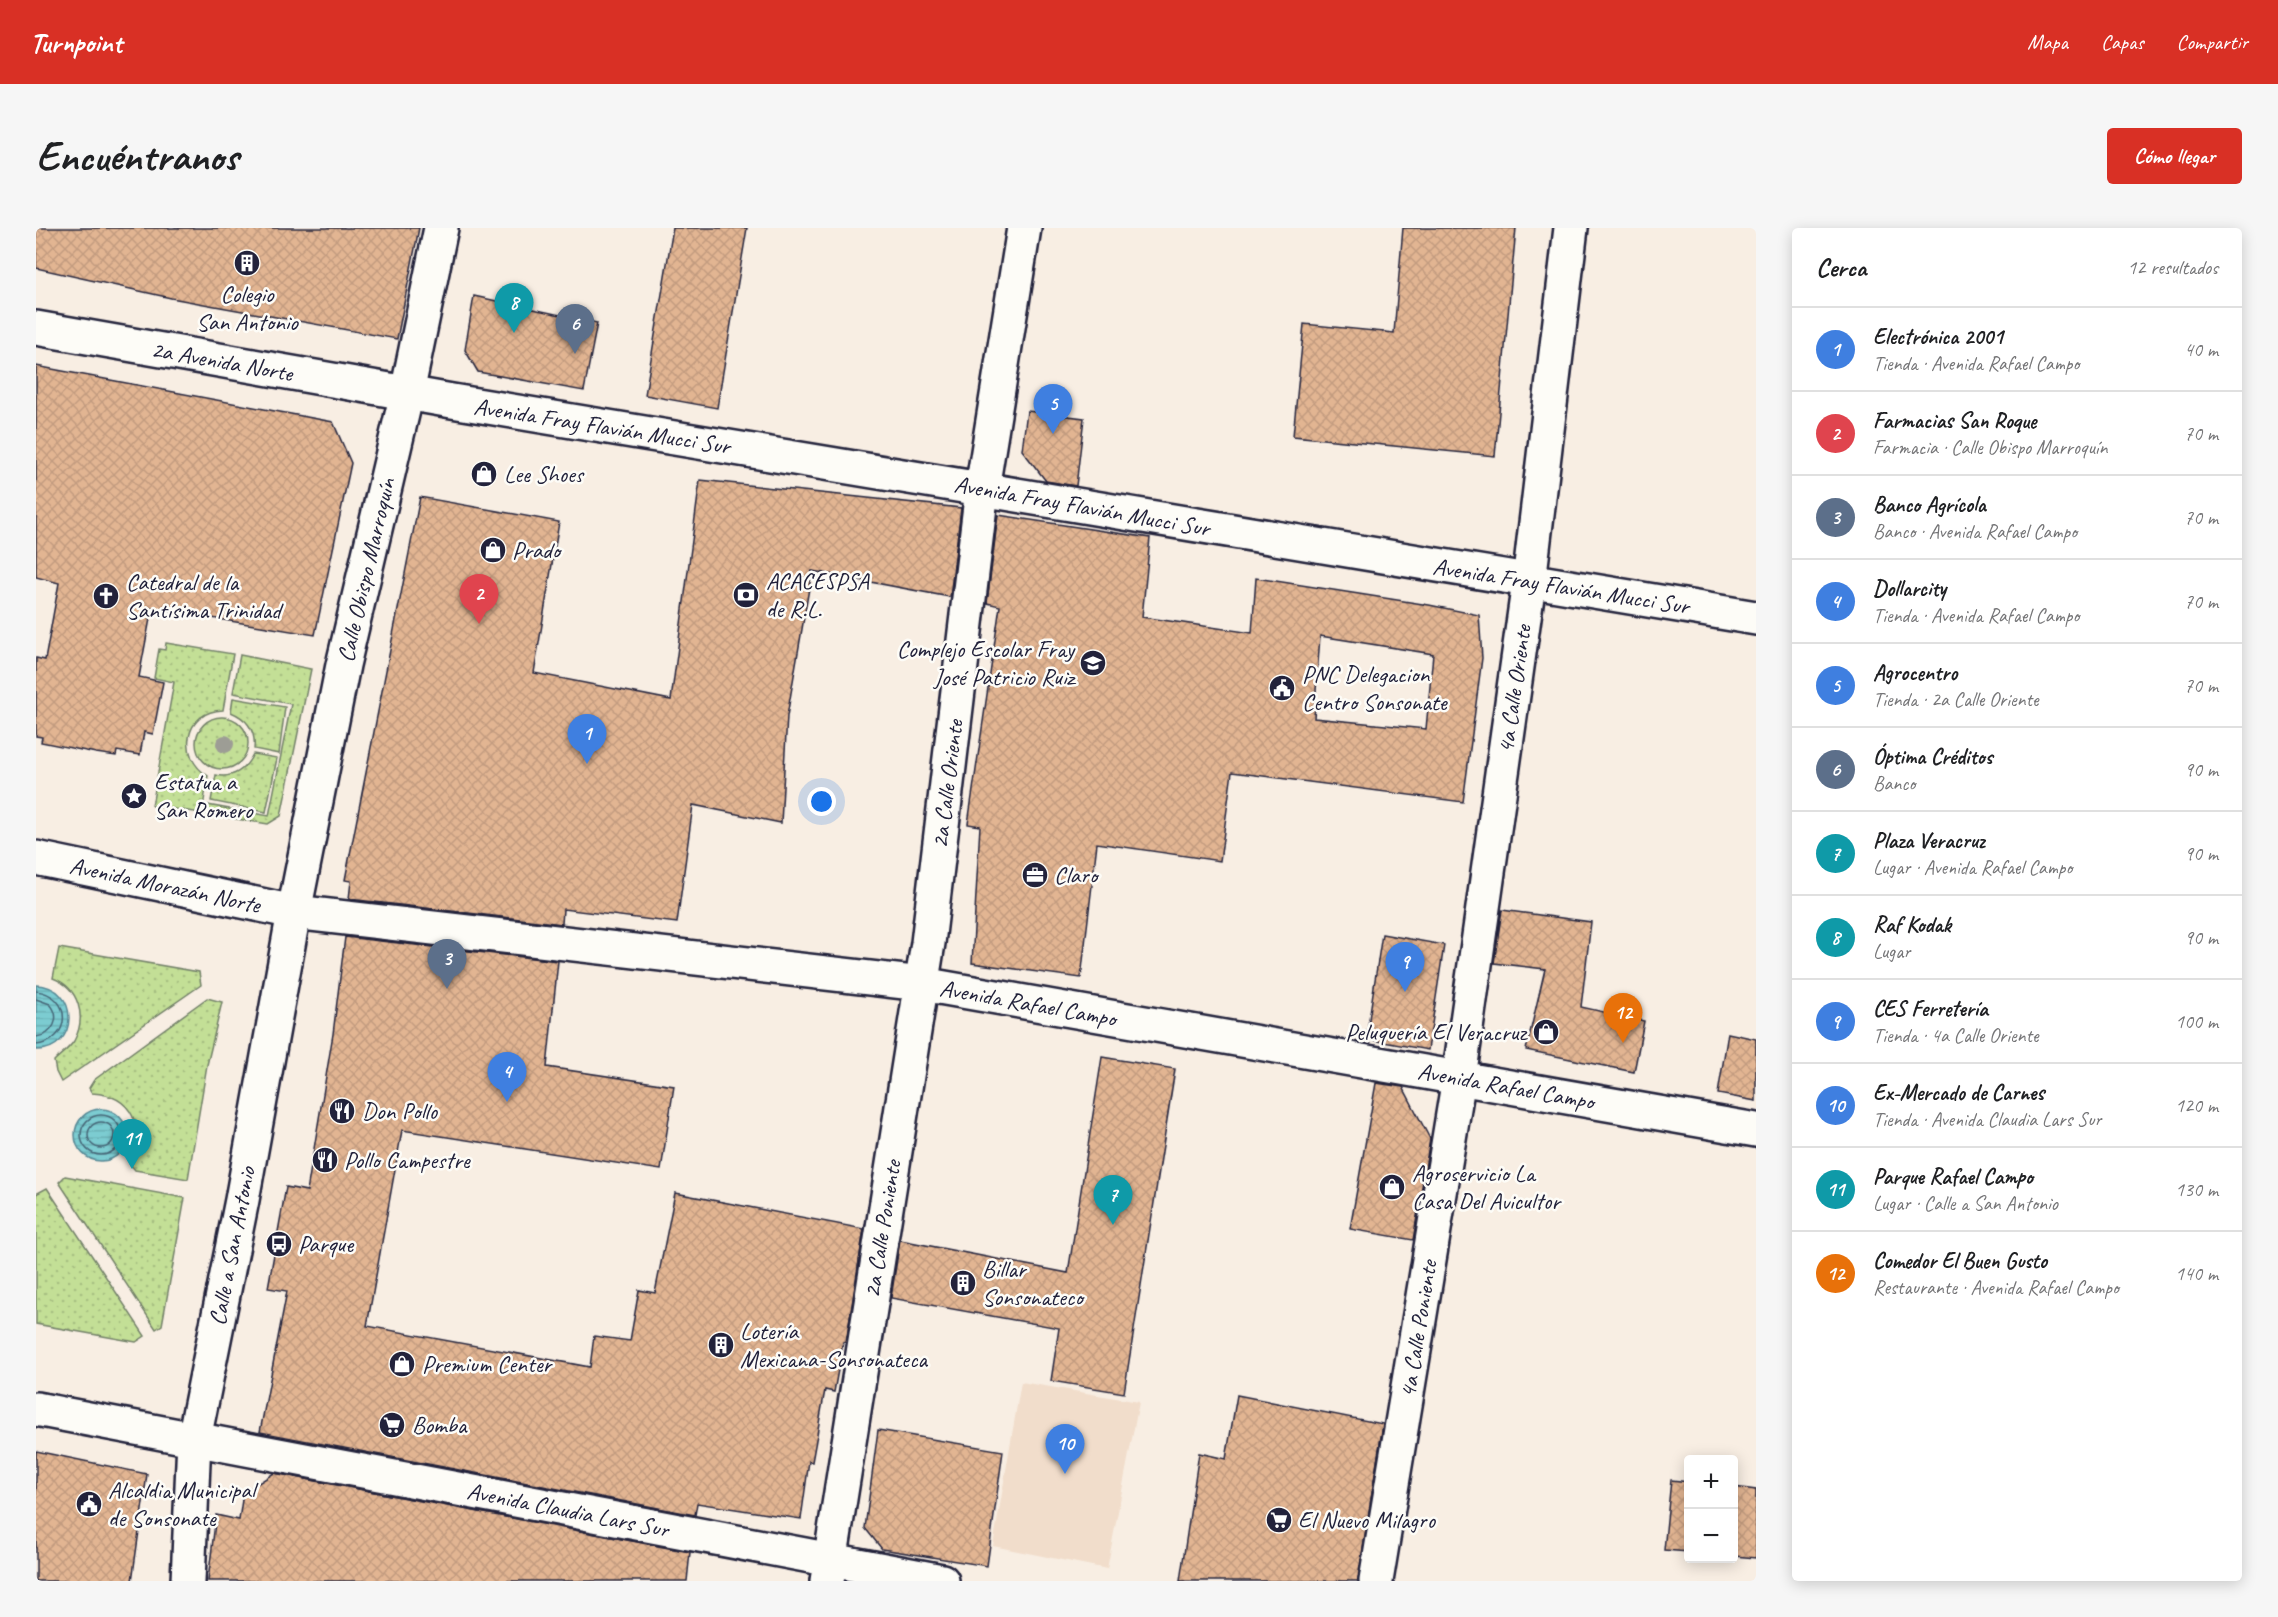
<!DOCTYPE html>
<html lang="es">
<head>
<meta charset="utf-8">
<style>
  :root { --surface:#fff; --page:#f6f6f6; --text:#202124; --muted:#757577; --line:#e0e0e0; --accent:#d93025 }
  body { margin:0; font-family:Caveat,sans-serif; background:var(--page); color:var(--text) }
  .controls { position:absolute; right:18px; bottom:18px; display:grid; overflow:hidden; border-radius:6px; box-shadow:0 3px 15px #0003 }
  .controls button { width:54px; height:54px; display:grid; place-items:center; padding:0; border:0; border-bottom:2px solid var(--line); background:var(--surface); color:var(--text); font:30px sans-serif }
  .you { position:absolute; left:786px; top:574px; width:21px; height:21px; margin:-15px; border:4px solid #fff; border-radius:50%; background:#1a73e8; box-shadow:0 0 0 9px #1a73e833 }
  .badge { display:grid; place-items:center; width:39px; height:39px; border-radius:50%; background:var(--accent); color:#fff; font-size:20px; font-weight:700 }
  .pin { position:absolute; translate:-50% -50px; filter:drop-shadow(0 2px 3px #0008) }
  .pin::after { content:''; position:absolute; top:32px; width:21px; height:18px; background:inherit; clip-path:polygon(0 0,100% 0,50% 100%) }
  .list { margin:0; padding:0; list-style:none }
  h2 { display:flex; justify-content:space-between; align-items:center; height:78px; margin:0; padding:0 24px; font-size:26px }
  h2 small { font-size:20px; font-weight:400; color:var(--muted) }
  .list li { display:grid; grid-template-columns:39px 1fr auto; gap:18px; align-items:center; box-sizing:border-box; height:84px; padding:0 24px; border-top:2px solid var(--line) }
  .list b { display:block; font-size:22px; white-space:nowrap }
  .list p { margin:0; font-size:20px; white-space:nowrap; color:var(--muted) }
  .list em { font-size:20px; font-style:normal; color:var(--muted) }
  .map { position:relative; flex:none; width:1720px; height:1353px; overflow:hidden; border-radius:6px }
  header { display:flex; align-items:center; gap:36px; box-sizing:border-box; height:84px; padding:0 30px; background:var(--accent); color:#fff }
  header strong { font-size:28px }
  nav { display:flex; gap:33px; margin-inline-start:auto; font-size:21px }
  .intro { display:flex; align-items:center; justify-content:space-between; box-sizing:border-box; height:144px; padding:0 36px }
  h1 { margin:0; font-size:42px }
  .button { padding:15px 27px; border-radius:6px; background:var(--accent); color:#fff; font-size:21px; font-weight:700 }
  main { display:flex; gap:36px; padding:0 36px }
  aside { flex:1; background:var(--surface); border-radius:6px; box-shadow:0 3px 15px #0003 }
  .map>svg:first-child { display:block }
  .built { fill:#f1ddcb }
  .garden { fill:url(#garden-dots); stroke:#728068; stroke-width:1.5 }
  .water { fill:url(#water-rules); stroke:#578895; stroke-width:1.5 }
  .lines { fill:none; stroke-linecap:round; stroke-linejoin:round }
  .shore { stroke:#466677; stroke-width:1.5 }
  .building { fill:url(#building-cross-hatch); stroke:#22223b; stroke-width:1.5; fill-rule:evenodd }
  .street-casing { stroke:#22223b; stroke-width:38 }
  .secondary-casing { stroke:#22223b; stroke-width:38 }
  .street { stroke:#fdfcf7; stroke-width:33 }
  .secondary { stroke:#fdfcf7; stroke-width:33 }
  .tree { fill:#9d9d95 }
  .labels { text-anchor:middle; stroke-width:5; stroke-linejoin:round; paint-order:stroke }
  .poi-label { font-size:24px; fill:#22223b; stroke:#fdfcf7; text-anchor:start }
  .street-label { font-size:24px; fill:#22223b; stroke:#fdfcf7 }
</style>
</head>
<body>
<header>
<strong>Turnpoint</strong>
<nav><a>Mapa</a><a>Capas</a><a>Compartir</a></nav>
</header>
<div class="intro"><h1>Encuéntranos</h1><a class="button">Cómo llegar</a></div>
<main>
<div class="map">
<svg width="1720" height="1353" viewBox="0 0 1720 1353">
  <defs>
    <pattern id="garden-dots" width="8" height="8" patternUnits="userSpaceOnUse" patternTransform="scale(1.5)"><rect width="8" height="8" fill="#c3df96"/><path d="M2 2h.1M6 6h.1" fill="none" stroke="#a7bf82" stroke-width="1.8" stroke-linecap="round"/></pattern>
    <pattern id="water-rules" width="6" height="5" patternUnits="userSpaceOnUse" patternTransform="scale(1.5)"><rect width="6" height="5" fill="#7bccd1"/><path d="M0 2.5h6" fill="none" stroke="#6aafb4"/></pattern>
    <pattern id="building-cross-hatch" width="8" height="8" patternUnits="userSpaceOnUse" patternTransform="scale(1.5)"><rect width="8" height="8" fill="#e2b592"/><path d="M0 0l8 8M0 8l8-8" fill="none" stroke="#c29b7f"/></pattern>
  </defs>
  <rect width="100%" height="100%" fill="#f8eee3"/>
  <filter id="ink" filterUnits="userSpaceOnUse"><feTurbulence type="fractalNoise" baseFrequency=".0167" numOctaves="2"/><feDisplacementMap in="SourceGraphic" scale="12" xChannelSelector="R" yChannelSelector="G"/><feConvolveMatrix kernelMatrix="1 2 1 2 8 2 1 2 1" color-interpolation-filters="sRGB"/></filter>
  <g filter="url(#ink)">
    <!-- built -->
    <polygon class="built" points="985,1154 1103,1174 1071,1341 957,1318"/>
    <!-- garden -->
    <g class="garden">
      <path d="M 130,415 L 197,426 L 187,482 C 148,483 141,529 172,548 L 166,585 L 116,578 L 138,454 L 118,450 L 123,421 L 129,422 Z"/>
      <polygon points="204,427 275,441 245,588 232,596 170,586 171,577 233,588 255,476 197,465"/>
      <path d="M 197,470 L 249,479 L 243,526 L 218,521 C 220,503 212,491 195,484 Z"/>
      <circle cx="186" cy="515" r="26"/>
      <path d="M 217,526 L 241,530 L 230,584 L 175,573 L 180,547 C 197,551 210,541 217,526 Z"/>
      <path d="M 23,720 L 163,744 L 165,757 L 25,854 L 20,844 L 18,833 C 25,826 33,821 38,813 C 51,789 43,760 17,750 Z"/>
      <path d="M 171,770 L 186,774 L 171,837 L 152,951 L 99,942 L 94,936 C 109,902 99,867 56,865 L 53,860 L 58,852 Z"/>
      <polygon points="29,948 149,970 126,1097 120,1101 23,954"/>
      <polygon points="11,960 109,1108 100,1114 0,1096 0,966"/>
    </g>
    <!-- water -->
    <g class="water">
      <path d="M 0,757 C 45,758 43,823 0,822 Z"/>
      <circle cx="65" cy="907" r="26"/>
    </g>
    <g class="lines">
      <!-- shore -->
      <g class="shore">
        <path d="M 0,763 C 37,767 36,813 0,817"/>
        <path d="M 0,771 L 14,776 C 26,790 17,807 0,809"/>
        <circle cx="65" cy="907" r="20"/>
        <circle cx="65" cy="907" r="13"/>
      </g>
    </g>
    <!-- building -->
    <g class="building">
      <polygon points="0,0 383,0 361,111 135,70 0,40"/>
      <polygon points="637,0 711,0 681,180 609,167"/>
      <polygon points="1367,0 1480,0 1459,228 1257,208 1268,96 1358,105"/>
      <polygon points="438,68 561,95 548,163 442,144 429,122"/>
      <polygon points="0,138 297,194 315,235 279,407 116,380 103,449 127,454 117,506 108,504 104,527 81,523 80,528 60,525 5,514 6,509 0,508 0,430 9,432 23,355 0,349"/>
      <polygon points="991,183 1048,190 1040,258 1010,253 986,222"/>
      <polygon points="664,252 925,280 914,369 776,343 751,488 745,595 657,577 641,695 527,681 526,696 313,671 315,653 309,652 384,269 523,294 498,445 635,472"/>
      <path d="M 962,287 L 1114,310 L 1106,389 L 1216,405 L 1220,350 L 1393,377 L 1443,387 L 1446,430 L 1427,574 L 1196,544 L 1184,633 L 1061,615 L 1045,750 L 936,735 L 944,598 L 932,596 L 964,378 L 951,375 ZM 1284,408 L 1397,426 L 1390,501 L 1278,490 Z"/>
      <polygon points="1466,682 1555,694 1545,779 1608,793 1598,844 1490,822 1509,741 1458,735"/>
      <polygon points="1346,706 1408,717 1392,822 1330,811"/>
      <polygon points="309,709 522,733 511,839 638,858 625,942 366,902 331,1098 554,1139 558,1108 594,1113 603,1062 619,1065 639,965 828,1001 810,1115 807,1114 798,1164 789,1162 776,1234 773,1233 765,1291 661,1275 659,1287 224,1204 251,1063 232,1060 250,959 271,963 297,806"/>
      <polygon points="1692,805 1720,811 1720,873 1682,866"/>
      <polygon points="1066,829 1139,841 1088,1165 1015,1153 1023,1100 855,1070 864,1012 1032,1045"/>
      <polygon points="1340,855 1367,859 1394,911 1377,1012 1314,1001"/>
      <polygon points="1201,1167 1347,1196 1322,1353 1144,1353 1163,1225 1190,1231"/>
      <polygon points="842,1202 967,1223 951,1338 846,1321 829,1300"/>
      <polygon points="0,1223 111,1246 96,1353 0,1353"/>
      <polygon points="238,1245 654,1324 651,1353 172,1353 180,1287 203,1292 207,1265"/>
      <polygon points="1635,1252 1653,1254 1653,1324 1628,1322"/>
      <polygon points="1698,1259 1720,1262 1720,1330 1698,1328"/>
    </g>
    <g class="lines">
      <defs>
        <g id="street">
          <polyline points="0,100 416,173 1720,390"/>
          <polyline points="258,684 886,756 1720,902"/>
          <polyline points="0,1181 906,1353"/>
          <polyline points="791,1353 892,715 946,261 988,0"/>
          <polyline points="1340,1353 1423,850 1493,354 1535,0"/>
        </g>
        <g id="secondary">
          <polyline points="0,630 258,684"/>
          <polyline points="152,1353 158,1211 206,972 258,684 307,437 371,165 405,0"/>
        </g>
      </defs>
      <!-- street casing -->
      <use href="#street" class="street-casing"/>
      <!-- secondary casing -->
      <use href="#secondary" class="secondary-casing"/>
      <!-- street -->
      <use href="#street" class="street"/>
      <!-- secondary -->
      <use href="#secondary" class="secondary"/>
    </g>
    <!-- trees -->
    <circle class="tree" cx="189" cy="516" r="9"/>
  </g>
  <!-- icons -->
  <defs>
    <symbol id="building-disc" viewBox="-11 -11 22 22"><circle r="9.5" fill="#22223b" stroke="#fdfcf7"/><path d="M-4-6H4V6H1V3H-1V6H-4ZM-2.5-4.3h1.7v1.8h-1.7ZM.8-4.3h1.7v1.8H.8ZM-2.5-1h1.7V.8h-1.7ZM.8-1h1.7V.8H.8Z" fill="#fff"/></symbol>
    <symbol id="shop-disc" viewBox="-11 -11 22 22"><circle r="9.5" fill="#22223b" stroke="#fdfcf7"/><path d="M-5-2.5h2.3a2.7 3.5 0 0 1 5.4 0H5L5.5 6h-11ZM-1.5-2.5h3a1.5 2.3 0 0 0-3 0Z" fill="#fff"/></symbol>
    <symbol id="bank-disc" viewBox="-11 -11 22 22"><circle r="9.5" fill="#22223b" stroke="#fdfcf7"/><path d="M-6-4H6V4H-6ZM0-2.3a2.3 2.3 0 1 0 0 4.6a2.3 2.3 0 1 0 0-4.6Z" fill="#fff"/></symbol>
    <symbol id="church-disc" viewBox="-11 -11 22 22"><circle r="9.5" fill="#22223b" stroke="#fdfcf7"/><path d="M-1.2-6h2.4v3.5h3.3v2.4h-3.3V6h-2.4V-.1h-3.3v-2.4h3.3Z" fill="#fff"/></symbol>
    <symbol id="school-disc" viewBox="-11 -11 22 22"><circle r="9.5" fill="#22223b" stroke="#fdfcf7"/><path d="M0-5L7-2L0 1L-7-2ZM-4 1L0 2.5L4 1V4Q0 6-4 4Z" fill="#fff"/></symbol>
    <symbol id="civic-disc" viewBox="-11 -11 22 22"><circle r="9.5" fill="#22223b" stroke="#fdfcf7"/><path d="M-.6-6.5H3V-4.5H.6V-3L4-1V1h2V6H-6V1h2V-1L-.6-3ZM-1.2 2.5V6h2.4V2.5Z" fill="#fff"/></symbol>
    <symbol id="sight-disc" viewBox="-11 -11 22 22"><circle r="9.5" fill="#22223b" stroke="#fdfcf7"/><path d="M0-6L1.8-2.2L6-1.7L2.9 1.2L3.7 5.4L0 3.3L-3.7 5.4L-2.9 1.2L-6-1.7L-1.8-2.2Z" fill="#fff"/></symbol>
    <symbol id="office-disc" viewBox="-11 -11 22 22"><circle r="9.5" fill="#22223b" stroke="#fdfcf7"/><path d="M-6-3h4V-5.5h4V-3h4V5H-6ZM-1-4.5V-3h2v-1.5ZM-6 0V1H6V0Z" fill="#fff"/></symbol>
    <symbol id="restaurant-disc" viewBox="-11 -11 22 22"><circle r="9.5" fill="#22223b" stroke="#fdfcf7"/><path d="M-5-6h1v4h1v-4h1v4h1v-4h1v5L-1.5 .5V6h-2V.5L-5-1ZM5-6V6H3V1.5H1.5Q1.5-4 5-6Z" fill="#fff"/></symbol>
    <symbol id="bus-disc" viewBox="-11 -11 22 22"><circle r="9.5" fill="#22223b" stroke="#fdfcf7"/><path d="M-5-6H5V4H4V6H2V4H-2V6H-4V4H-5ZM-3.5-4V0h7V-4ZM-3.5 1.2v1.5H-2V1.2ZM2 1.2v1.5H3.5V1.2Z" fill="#fff"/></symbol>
    <symbol id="supermarket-disc" viewBox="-11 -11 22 22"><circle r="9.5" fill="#22223b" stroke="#fdfcf7"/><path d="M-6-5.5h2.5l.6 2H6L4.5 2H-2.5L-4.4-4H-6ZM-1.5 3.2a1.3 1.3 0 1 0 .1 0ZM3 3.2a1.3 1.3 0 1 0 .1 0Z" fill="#fff"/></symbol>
  </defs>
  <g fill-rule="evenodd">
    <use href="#building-disc" x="196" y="20" width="30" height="30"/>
    <use href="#shop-disc" x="433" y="231" width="30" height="30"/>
    <use href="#shop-disc" x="442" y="307" width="30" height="30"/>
    <use href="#bank-disc" x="695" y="352" width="30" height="30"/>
    <use href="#church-disc" x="55" y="353" width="30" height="30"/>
    <use href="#school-disc" x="1042" y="420" width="30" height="30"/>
    <use href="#civic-disc" x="1231" y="445" width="30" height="30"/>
    <use href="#sight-disc" x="83" y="553" width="30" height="30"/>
    <use href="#office-disc" x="984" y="632" width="30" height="30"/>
    <use href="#shop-disc" x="1495" y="789" width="30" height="30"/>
    <use href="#restaurant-disc" x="291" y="868" width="30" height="30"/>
    <use href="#restaurant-disc" x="274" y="917" width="30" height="30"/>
    <use href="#shop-disc" x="1341" y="944" width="30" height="30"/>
    <use href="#bus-disc" x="228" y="1001" width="30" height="30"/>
    <use href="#building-disc" x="912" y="1040" width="30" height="30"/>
    <use href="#building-disc" x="670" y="1102" width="30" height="30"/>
    <use href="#shop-disc" x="351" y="1121" width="30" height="30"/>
    <use href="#supermarket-disc" x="341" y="1182" width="30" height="30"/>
    <use href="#civic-disc" x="38" y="1261" width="30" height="30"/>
    <use href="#supermarket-disc" x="1228" y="1277" width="30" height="30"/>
  </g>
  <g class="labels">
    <!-- poi labels -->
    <g class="poi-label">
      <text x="211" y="74" text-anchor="middle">Colegio<tspan x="211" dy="28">San Antonio</tspan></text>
      <text x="468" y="254">Lee Shoes</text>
      <text x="476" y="330">Prado</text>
      <text x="730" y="361">ACACESPSA<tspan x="730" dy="28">de R.L.</tspan></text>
      <text x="90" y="362">Catedral de la<tspan x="90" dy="28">Santísima Trinidad</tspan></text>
      <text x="1038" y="429" text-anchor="end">Complejo Escolar Fray<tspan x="1038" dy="28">José Patricio Ruiz</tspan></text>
      <text x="1266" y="454">PNC Delegacion<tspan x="1266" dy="28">Centro Sonsonate</tspan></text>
      <text x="118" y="562">Estatua a<tspan x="118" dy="28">San Romero</tspan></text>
      <text x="1018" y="655">Claro</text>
      <text x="1490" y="812" text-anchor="end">Peluquería El Veracruz</text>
      <text x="326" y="891">Don Pollo</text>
      <text x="308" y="940">Pollo Campestre</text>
      <text x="1376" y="953">Agroservicio La<tspan x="1376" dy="28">Casa Del Avicultor</tspan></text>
      <text x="262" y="1024">Parque</text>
      <text x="946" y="1049">Billar<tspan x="946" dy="28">Sonsonateco</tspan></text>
      <text x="704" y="1111">Lotería<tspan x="704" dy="28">Mexicana-Sonsonateca</tspan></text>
      <text x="386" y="1144">Premium Center</text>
      <text x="376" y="1205">Bomba</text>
      <text x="72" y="1270">Alcaldia Municipal<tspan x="72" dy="28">de Sonsonate</tspan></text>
      <text x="1262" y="1300">El Nuevo Milagro</text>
    </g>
    <!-- street labels -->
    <g class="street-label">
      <text transform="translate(186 133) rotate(10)" y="8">2a Avenida Norte</text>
      <text transform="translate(566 198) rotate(9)" y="8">Avenida Fray Flavián Mucci Sur</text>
      <text transform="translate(1046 278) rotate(10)" y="8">Avenida Fray Flavián Mucci Sur</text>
      <text transform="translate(330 342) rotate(-77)" y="8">Calle Obispo Marroquín</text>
      <text transform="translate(1525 358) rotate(9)" y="8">Avenida Fray Flavián Mucci Sur</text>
      <text transform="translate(1478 461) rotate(-82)" y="8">4a Calle Oriente</text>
      <text transform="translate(911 556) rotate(-83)" y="8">2a Calle Oriente</text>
      <text transform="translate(129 657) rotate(12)" y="8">Avenida Morazán Norte</text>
      <text transform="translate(992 775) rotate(10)" y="8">Avenida Rafael Campo</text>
      <text transform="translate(1470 858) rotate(10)" y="8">Avenida Rafael Campo</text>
      <text transform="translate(846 1001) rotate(-81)" y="8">2a Calle Poniente</text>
      <text transform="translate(196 1018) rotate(-79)" y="8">Calle a San Antonio</text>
      <text transform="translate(1382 1101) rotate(-81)" y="8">4a Calle Poniente</text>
      <text transform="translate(532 1282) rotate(11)" y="8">Avenida Claudia Lars Sur</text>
    </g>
  </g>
</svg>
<div class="controls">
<button>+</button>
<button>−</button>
</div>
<div class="you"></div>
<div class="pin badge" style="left:551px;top:536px;background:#3f7fe0">1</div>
<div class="pin badge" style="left:443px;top:396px;background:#e0444e">2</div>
<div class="pin badge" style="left:411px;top:761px;background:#5c6f8a">3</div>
<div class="pin badge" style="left:471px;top:874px;background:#3f7fe0">4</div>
<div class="pin badge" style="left:1017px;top:206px;background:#3f7fe0">5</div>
<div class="pin badge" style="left:539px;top:126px;background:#5c6f8a">6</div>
<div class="pin badge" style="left:1077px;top:997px;background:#0f9aa8">7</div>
<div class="pin badge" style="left:478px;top:105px;background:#0f9aa8">8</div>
<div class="pin badge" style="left:1369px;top:764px;background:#3f7fe0">9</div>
<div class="pin badge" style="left:1029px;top:1246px;background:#3f7fe0">10</div>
<div class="pin badge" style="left:96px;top:941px;background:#0f9aa8">11</div>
<div class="pin badge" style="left:1587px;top:815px;background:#e8710a">12</div>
</div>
<aside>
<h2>Cerca<small>12 resultados</small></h2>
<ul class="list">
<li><span class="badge" style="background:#3f7fe0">1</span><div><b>Electrónica 2001</b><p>Tienda · Avenida Rafael Campo</p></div><em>40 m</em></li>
<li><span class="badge" style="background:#e0444e">2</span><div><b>Farmacias San Roque</b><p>Farmacia · Calle Obispo Marroquín</p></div><em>70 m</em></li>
<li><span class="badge" style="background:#5c6f8a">3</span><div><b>Banco Agrícola</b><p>Banco · Avenida Rafael Campo</p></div><em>70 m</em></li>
<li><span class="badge" style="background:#3f7fe0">4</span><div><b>Dollarcity</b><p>Tienda · Avenida Rafael Campo</p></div><em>70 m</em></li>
<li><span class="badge" style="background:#3f7fe0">5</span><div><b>Agrocentro</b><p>Tienda · 2a Calle Oriente</p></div><em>70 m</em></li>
<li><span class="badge" style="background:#5c6f8a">6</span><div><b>Óptima Créditos</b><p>Banco</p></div><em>90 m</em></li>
<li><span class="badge" style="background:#0f9aa8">7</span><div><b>Plaza Veracruz</b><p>Lugar · Avenida Rafael Campo</p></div><em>90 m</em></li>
<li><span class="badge" style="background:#0f9aa8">8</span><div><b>Raf Kodak</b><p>Lugar</p></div><em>90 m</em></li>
<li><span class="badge" style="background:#3f7fe0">9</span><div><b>CES Ferretería</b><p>Tienda · 4a Calle Oriente</p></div><em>100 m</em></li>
<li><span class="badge" style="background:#3f7fe0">10</span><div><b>Ex-Mercado de Carnes</b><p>Tienda · Avenida Claudia Lars Sur</p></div><em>120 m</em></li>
<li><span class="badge" style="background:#0f9aa8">11</span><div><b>Parque Rafael Campo</b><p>Lugar · Calle a San Antonio</p></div><em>130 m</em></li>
<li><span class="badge" style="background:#e8710a">12</span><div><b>Comedor El Buen Gusto</b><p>Restaurante · Avenida Rafael Campo</p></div><em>140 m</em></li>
</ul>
</aside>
</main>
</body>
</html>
